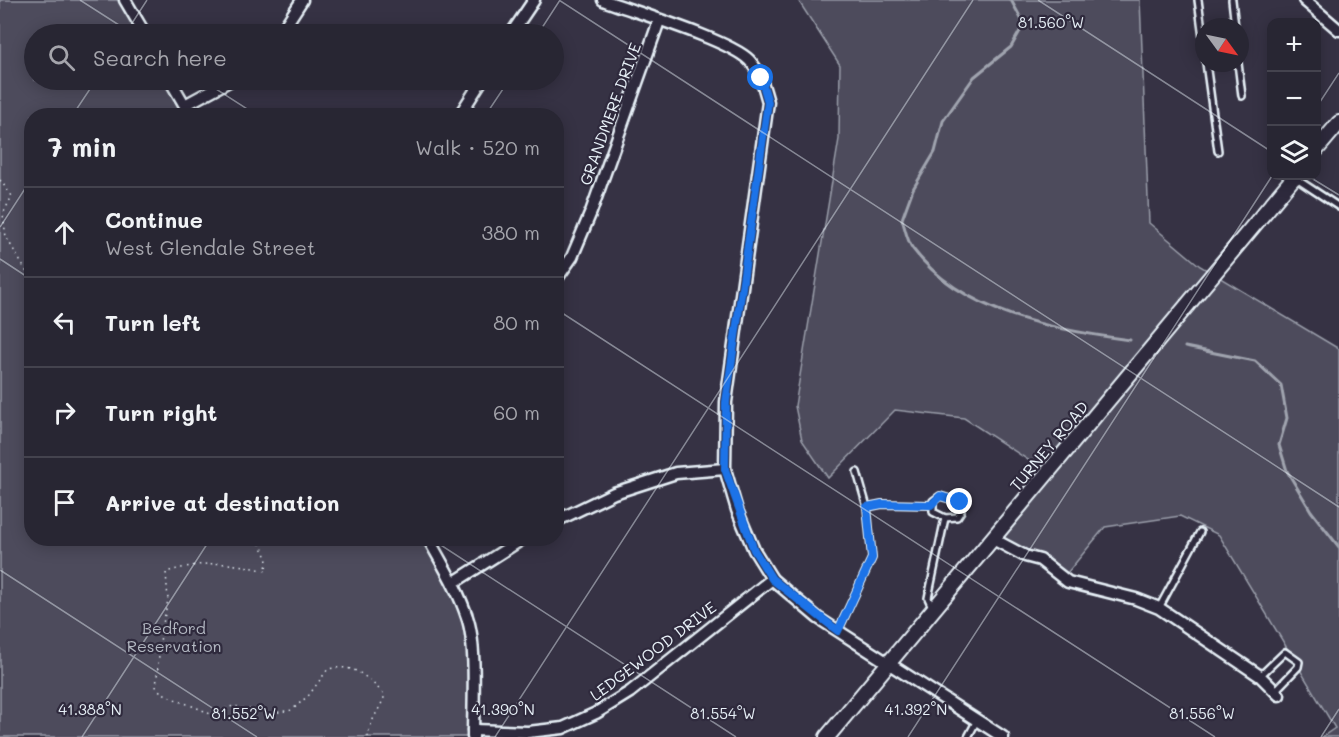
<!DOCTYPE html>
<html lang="en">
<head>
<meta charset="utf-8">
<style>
  :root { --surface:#282633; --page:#34323f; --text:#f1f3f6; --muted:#a5a5ac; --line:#44434e }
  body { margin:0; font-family:Mali,sans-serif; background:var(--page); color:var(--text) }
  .controls { position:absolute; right:18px; top:18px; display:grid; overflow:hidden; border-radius:12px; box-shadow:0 3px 15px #0003 }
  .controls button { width:54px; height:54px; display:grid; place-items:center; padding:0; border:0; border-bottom:2px solid var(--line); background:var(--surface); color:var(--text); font:30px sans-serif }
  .compass { position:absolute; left:1195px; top:18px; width:54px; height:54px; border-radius:50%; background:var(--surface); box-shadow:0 3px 15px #0003; rotate:123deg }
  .stop { position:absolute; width:18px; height:18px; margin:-14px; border:4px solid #1a73e8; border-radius:50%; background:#fff }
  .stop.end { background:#1a73e8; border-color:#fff; box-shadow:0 2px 6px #0008 }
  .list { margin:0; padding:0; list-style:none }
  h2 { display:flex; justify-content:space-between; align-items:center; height:78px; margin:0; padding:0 24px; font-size:26px }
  h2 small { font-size:20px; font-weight:400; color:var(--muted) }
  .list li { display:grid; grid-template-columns:39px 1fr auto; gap:18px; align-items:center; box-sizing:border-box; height:90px; padding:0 24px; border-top:2px solid var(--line) }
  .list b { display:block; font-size:22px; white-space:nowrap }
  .list p { margin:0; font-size:20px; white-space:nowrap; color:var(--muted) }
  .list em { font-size:20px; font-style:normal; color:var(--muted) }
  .icon { flex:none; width:33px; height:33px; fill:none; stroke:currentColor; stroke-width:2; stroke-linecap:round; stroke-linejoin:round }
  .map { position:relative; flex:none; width:1339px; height:737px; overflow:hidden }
  .search { position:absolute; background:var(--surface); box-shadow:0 3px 15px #0003; left:24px; top:24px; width:540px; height:66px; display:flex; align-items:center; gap:15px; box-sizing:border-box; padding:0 21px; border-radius:33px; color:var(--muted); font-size:22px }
  .panel { position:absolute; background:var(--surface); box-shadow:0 3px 15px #0003; left:24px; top:108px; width:540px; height:438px; border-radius:24px }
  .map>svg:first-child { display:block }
  .green { fill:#4d4b5c; stroke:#9a9eaa; stroke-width:1.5 }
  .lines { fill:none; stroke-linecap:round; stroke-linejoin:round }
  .stream { stroke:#a0a4af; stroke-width:3 }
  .service-casing { stroke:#e8f1f8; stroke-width:10 }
  .minor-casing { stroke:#e8f1f8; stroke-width:15 }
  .tertiary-casing { stroke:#e8f1f8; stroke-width:18 }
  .path { stroke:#e8f1f8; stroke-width:1.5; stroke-dasharray:1.5 4.5; stroke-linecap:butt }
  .service { stroke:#2f2a3d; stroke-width:5 }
  .minor { stroke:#2f2a3d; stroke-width:10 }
  .tertiary { stroke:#2f2a3d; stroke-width:14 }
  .route { stroke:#1a73e8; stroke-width:8 }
  .ticks { fill:none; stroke:#e8f1f8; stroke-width:1.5; stroke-opacity:0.45 }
  .labels { text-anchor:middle; stroke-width:4.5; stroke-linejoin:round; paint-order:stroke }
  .street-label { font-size:16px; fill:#e8f1f8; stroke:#2f2a3d }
  .park-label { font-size:16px; fill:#b2b7c1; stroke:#2f2a3d }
  .ticks-label { font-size:15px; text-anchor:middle; fill:#e8f1f8; stroke:#2f2a3d; stroke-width:4.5; stroke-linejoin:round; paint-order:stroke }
</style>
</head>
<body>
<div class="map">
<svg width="1339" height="737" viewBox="0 0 1339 737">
  <rect width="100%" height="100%" fill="#363244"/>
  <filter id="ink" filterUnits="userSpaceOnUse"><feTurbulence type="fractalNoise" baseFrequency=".0167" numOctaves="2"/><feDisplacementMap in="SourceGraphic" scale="12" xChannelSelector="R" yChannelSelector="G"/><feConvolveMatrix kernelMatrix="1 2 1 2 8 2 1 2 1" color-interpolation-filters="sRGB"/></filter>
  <g filter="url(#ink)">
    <!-- green -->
    <g class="green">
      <polygon points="0,0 128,0 148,34 34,34 34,80 173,80 193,115 32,116 32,538 431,539 473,612 473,737 0,737"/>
      <polygon points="798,0 1140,0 1149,223 1200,266 1339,349 1339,737 1322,737 1335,728 1219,535 1180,516 1105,527 1063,578 993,539 1048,473 964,418 895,410 828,478 802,440 795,406 839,139 840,65"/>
    </g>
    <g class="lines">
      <!-- stream -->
      <g class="stream">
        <path d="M 1011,0 L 1024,24 L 1011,47 L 974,77 L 943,121 L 935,152 L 913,189 L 902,219 C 905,228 907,241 913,249 C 963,314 1054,330 1130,340"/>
        <polyline points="1185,347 1255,361 1281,385 1287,418 1279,445 1287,471 1311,511 1339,547"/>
      </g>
      <defs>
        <g id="service">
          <polyline points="1198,0 1204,44"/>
          <polyline points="1232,0 1235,27"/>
          <polyline points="1206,63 1218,151"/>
          <polyline points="1238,63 1242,96"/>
          <polyline points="1295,178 1339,207"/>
          <polygon points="940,496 960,502 961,511 957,517 945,518 933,512 933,501"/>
          <polyline points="867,507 882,504 931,505"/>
          <polyline points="1159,608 1200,532"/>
          <polyline points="933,609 928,598 945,518"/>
          <polyline points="838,631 872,558 867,507 857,472"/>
          <polyline points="1260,676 1285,652 1299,662 1298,667 1275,691"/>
          <polyline points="968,737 976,722"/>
        </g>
        <g id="minor">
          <polyline points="125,0 145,34"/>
          <path d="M 603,0 C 635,12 729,40 749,60 C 760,71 764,88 768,102 L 726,402 L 725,469 L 737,510 L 754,550 L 772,579 L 818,618 L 1003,737"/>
          <polyline points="1304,0 1339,30"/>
          <polyline points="280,34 302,0"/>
          <polyline points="511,34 534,0"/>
          <polyline points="170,80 191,116"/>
          <polyline points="185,105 231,80"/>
          <polyline points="459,116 482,80"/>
          <polyline points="556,280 572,257 591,212 659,21"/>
          <polyline points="556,521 614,493 676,473 725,469"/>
          <path d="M 428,538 C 442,564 458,589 467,617 C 477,645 473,705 473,737"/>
          <polyline points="993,539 1025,556 1040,560 1068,582 1136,599 1159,608 1260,676 1279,695"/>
          <polyline points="453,583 524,538"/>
          <polyline points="473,730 528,732 563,728 596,713 630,692 772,579"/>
        </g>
        <g id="tertiary">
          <polyline points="1316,150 1339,123"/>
          <polyline points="827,737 1295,176"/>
        </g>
      </defs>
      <!-- service casing -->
      <use href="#service" class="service-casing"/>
      <!-- minor casing -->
      <use href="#minor" class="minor-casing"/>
      <!-- tertiary casing -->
      <use href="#tertiary" class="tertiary-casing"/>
      <!-- path -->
      <g class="path">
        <polyline points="0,180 12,196 3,214 6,237 32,281"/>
        <path d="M 257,538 L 267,557 L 266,571 C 227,561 205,561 166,572 L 168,600 L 161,633 L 156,688 C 172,701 192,704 210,714 L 233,706 L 273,713 L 292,710 L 309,695 L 328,669 C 356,663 366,677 385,695 C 379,712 370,719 368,737"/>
      </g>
      <!-- service -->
      <use href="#service" class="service"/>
      <!-- minor -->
      <use href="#minor" class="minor"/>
      <!-- tertiary -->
      <use href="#tertiary" class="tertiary"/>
    </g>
  </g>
  <g class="lines" filter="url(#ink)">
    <!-- route -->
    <polyline class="route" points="761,78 768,102 726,402 725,469 754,550 772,579 838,631 872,558 867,507 882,504 931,505 940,496 960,502"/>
  </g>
  <!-- ticks -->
  <path class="ticks" d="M 80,0 L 133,34M 559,0 L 1339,507M 1038,0 L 1272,152M 125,34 L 147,0M 538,34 L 560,0M 202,80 L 258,116M 1316,108 L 1339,73M 72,116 L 96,80M 485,116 L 509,80M 1308,176 L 1339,195M 0,227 L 32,178M 0,259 L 32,280M 556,309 L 1215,737M 430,538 L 736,737M 0,570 L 257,737M 82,737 L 211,538M 495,737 L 973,0M 908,737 L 1272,176M 1321,737 L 1339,709"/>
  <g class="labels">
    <!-- street labels -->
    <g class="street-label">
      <text transform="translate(610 114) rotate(-70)" y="6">GRANDMERE DRIVE</text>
      <text transform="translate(1049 446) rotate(-50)" y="6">TURNEY ROAD</text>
      <text transform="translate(653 651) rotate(-37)" y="6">LEDGEWOOD DRIVE</text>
    </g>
    <!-- park labels -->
    <g class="park-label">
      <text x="174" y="634">Bedford<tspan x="174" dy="18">Reservation</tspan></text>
    </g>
  </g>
  <g class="ticks-label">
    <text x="1051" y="28">81.560°W</text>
    <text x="90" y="715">41.388°N</text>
    <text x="503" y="715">41.390°N</text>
    <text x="916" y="715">41.392°N</text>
    <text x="244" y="719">81.552°W</text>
    <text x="723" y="719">81.554°W</text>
    <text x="1202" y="719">81.556°W</text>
  </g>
</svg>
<div class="controls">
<button>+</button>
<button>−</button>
<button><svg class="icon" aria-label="layers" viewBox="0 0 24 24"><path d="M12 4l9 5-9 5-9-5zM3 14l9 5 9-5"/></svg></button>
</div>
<svg class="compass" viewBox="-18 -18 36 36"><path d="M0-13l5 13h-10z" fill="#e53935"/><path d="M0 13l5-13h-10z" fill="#a5a5ac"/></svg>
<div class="stop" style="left:761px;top:78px"></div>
<div class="stop end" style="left:960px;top:502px"></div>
<div class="search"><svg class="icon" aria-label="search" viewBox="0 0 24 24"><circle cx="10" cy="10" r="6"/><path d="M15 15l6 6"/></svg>Search here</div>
<section class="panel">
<h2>7 min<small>Walk · 520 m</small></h2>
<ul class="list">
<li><svg class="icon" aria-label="ahead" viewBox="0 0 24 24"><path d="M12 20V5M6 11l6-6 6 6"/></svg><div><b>Continue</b><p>West Glendale Street</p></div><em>380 m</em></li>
<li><svg class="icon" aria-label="left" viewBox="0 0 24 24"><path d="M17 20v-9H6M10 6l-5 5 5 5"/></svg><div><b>Turn left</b></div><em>80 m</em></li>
<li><svg class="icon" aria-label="right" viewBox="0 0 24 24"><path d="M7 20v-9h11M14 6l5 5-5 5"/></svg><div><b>Turn right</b></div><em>60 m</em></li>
<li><svg class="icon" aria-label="arrive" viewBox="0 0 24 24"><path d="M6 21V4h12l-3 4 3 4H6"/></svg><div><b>Arrive at destination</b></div></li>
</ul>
</section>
</div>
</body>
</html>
